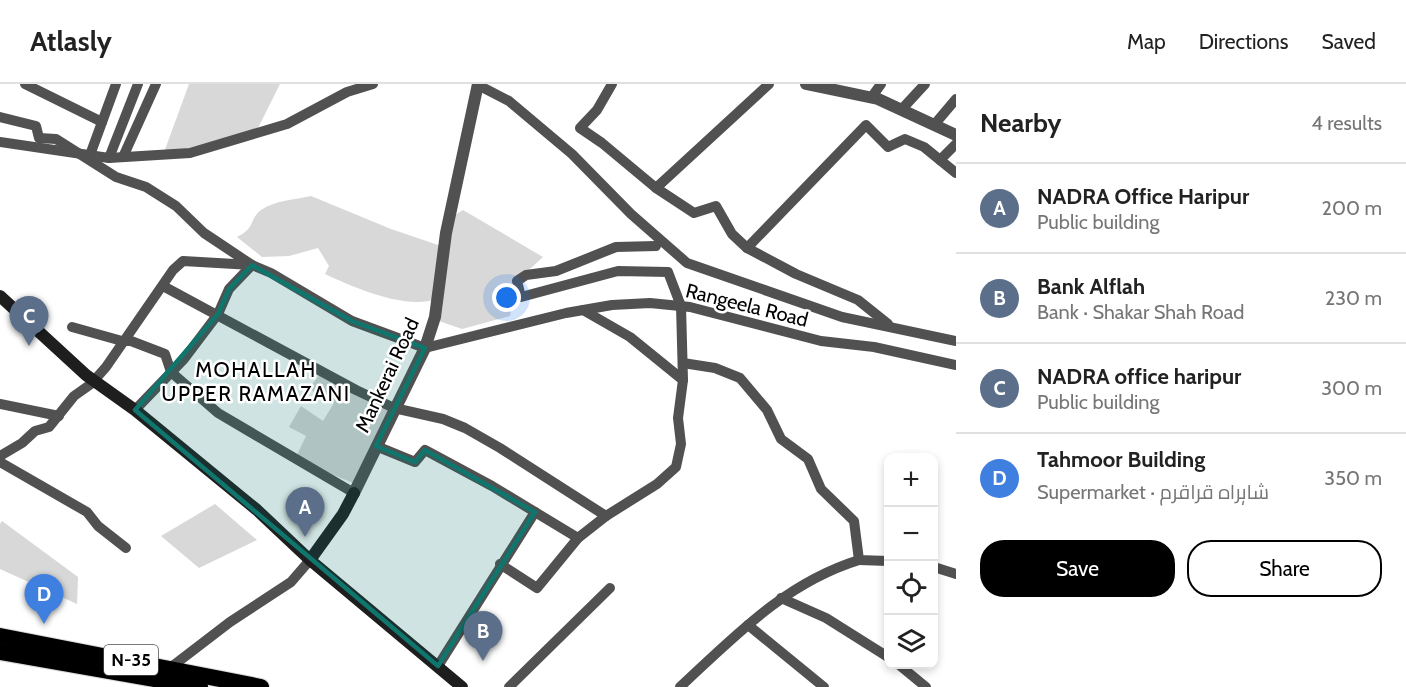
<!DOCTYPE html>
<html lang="en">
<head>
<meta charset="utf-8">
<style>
  :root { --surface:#fff; --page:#f6f6f6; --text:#222; --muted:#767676; --line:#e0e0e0; --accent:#000 }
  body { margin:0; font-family:Cabin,Cairo,sans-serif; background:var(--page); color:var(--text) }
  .controls { position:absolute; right:18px; bottom:18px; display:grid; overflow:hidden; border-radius:12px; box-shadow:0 3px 9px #0003 }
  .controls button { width:54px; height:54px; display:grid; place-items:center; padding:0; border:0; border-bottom:2px solid var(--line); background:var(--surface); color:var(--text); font:30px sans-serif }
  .you { position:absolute; left:507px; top:214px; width:21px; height:21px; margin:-15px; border:4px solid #fff; border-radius:50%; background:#1a73e8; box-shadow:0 0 0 9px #1a73e833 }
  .badge { display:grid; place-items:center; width:39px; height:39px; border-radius:50%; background:var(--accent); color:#fff; font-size:20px; font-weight:700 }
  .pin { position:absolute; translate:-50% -50px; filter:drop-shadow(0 2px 3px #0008) }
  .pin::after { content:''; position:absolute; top:32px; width:21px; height:18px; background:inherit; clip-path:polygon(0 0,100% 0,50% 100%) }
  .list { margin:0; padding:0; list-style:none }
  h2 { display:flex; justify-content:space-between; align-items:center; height:78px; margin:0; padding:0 24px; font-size:26px }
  h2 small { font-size:20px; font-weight:400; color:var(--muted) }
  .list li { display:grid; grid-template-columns:39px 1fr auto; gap:18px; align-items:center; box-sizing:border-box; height:90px; padding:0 24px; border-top:2px solid var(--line) }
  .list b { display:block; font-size:22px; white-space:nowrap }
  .list p { margin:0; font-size:20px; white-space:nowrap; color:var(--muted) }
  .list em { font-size:20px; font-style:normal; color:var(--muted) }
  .actions { display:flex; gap:12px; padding:18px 24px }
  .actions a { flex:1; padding:14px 0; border:2px solid var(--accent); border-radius:24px; text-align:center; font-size:21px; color:var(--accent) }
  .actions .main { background:var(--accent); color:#fff }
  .icon { flex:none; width:33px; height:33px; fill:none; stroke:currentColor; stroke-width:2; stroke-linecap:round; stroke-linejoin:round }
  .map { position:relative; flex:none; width:956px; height:603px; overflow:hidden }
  header { display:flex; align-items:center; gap:36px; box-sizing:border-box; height:84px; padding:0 30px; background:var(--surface); border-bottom:2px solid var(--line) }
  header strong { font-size:28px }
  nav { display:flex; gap:33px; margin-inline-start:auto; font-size:21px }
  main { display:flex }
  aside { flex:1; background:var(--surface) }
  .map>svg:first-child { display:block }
  .green { fill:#d8d8d8 }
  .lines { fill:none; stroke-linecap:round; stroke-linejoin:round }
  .trunk-casing { stroke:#dbdbdb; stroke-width:18 }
  .minor { stroke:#515151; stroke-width:10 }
  .tertiary { stroke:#515151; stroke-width:12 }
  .secondary { stroke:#1e1e1e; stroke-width:12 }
  .trunk { stroke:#000; stroke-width:16 }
  .marked { fill:#0f766e; fill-opacity:0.2; stroke:#0f766e; stroke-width:4.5; stroke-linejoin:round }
  .labels { text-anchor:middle; stroke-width:5; stroke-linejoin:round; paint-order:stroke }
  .shield { fill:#fff; stroke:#4c4c4c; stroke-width:1.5 }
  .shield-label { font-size:18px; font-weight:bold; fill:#000 }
  .street-label { font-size:20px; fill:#000; stroke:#fff }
  .neighbourhood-label { font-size:21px; letter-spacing:1.5px; fill:#000; stroke:#fff }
</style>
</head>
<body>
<header>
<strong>Atlasly</strong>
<nav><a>Map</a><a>Directions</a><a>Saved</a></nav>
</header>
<main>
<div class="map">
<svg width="956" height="603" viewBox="0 0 956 603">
  <rect width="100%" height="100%" fill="#fff"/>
  <!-- green -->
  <g class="green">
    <polygon points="189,0 280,0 254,52 163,71"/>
    <path d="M 311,112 L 391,145 L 444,163 L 450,134 L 463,126 L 543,173 L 517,197 L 510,232 L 462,245 L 436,236 L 437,215 C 405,226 355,204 325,190 L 329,182 L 318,164 L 289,172 L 262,173 L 237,153 C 256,144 249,135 261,126 C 275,116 295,116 311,112 Z"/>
    <polygon points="322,287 394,324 358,401 295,375 306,352 289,343 301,322 323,337 334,319 309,305"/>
    <polygon points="215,420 257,456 199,484 161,452"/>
    <polygon points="2,437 78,493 77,520 0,485 0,440"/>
  </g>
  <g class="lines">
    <defs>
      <g id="trunk">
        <polyline points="0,552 261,603"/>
        <polyline points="0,568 200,603"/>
      </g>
    </defs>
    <!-- trunk casing -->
    <use href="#trunk" class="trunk-casing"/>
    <!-- minor -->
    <g class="minor">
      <polyline points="25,0 102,38"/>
      <polyline points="612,0 597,26 580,44 602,59 656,104"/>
      <polyline points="478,1 509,17 572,70 631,130 687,179 842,233 956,257"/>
      <polyline points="871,14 881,0"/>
      <polyline points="902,25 925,0"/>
      <polyline points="0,33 36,42 39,54 56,55 116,93 146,103 176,122 204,149 252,181 229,205 218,230 184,275 135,326"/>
      <polyline points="934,41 956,15"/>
      <polyline points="0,58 109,74 190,69 287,40 347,8 373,0"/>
      <polyline points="956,60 940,76 956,89"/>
      <polyline points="90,71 116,0"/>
      <polyline points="123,73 156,0"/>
      <polyline points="109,74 138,0"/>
      <polyline points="747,164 732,150 716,122 694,129 656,104 769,0"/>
      <polyline points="163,202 356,306 394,324 443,335 465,344 500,364 606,432"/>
      <polyline points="583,226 630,253 683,296"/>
      <polyline points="888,240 858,216 796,190 747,164 866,41 888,63 905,55 924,63 940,76"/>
      <polyline points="72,243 122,257 131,257 165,270 171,288 218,329 354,409"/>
      <polyline points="683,279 715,284 740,294 767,326 781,355 808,375 821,405 854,437 859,476 888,477"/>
      <polyline points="0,320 59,332"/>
      <polyline points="376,362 415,378 425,366 492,402 578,454"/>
      <polyline points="0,372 22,359 35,347 49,343 74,312 91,300 106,283 173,186 183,177 252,181 271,189 352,237 425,264 566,229 612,221 650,219 690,223 821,257 874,263 956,281"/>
      <polyline points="0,378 87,428 98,442 126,464"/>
      <polyline points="500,480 537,504 578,454 606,432 657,400 676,383 681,360 678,334 683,296 681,222 668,188 618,187 521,213 517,197 526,191 556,187 616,163 656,162"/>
      <polyline points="934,483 956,490"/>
      <polyline points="781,514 826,534 888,573"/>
      <polyline points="748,541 824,603"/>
      <polyline points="898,580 926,603"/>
      <polyline points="438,582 535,428"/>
      <polyline points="170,584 230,538 291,498 310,476"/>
      <polyline points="509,603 610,504"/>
      <path d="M 680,603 C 735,552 785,499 859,476"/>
    </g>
    <!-- tertiary -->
    <g class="tertiary">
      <polyline points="806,0 878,15 956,51"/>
      <polyline points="354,409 425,264 435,233 446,149 478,0"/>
    </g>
    <!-- secondary -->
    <g class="secondary">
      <polyline points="0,212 86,291 135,326 257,426 310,476 462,603"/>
      <polyline points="310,476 343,430 354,409"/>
    </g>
    <!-- trunk -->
    <use href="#trunk" class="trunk"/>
  </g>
  <!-- marked area -->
  <path class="marked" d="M 252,181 L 352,237 L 425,264 L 376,362 L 415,378 L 425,366 L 535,428 L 438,582 L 135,326 L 218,230 L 229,205 Z"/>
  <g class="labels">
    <!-- shield labels -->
    <rect class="shield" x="104" y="561" width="54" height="30" rx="4.5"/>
    <g class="shield-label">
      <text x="131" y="582">N-35</text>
    </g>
    <!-- street labels -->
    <g class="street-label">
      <text transform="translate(747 221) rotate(14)" y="7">Rangeela Road</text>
      <text transform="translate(387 291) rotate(-65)" y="7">Mankerai Road</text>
    </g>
    <!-- neighbourhood labels -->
    <g class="neighbourhood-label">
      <text x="256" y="293">MOHALLAH<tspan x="256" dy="24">UPPER RAMAZANI</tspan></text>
    </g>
  </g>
</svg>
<div class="controls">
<button>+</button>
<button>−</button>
<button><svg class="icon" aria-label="locate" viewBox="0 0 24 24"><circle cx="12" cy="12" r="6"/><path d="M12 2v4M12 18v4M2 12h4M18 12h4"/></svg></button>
<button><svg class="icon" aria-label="layers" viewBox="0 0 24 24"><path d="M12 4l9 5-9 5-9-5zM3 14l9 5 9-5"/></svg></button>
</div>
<div class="you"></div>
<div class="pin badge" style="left:305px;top:453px;background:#5c6f8a">A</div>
<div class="pin badge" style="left:483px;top:577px;background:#5c6f8a">B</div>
<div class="pin badge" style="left:29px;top:262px;background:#5c6f8a">C</div>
<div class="pin badge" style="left:44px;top:540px;background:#3f7fe0">D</div>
</div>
<aside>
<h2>Nearby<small>4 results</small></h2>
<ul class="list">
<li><span class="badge" style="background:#5c6f8a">A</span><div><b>NADRA Office Haripur</b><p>Public building</p></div><em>200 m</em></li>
<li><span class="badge" style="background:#5c6f8a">B</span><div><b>Bank Alflah</b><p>Bank · Shakar Shah Road</p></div><em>230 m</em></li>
<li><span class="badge" style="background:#5c6f8a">C</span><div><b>NADRA office haripur</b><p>Public building</p></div><em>300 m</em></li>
<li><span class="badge" style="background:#3f7fe0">D</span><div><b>Tahmoor Building</b><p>Supermarket · شاہراہ قراقرم</p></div><em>350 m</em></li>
</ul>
<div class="actions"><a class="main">Save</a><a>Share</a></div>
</aside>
</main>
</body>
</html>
